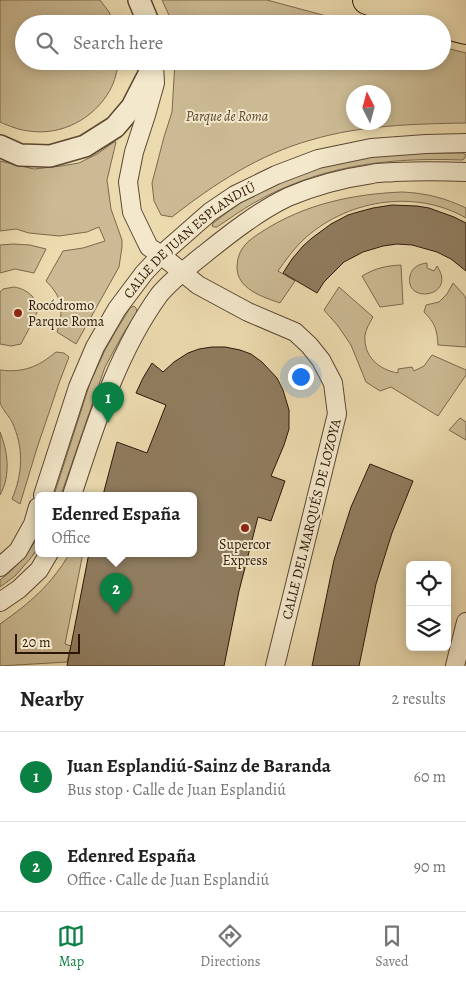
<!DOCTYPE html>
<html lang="en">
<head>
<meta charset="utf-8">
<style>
  :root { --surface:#fff; --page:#f2f2f2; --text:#222; --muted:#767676; --line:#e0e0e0; --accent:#0b8043 }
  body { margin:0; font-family:Alegreya,serif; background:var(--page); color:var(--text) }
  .controls { position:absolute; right:15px; bottom:15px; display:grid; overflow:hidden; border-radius:8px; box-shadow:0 2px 12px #0003 }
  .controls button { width:45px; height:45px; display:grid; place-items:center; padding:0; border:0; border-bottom:1px solid var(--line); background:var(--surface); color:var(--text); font:25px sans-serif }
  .compass { position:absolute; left:346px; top:85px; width:45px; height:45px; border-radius:50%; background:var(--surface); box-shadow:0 2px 12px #0003; rotate:354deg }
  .scale { position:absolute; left:15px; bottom:12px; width:65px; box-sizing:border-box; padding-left:5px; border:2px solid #2c1608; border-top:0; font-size:14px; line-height:18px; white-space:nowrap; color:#2c1608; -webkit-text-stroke:4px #f3e8cb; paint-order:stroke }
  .you { position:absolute; left:300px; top:376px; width:18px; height:18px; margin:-12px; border:4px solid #fff; border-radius:50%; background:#1a73e8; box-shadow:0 0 0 8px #1a73e833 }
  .badge { display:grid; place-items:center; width:32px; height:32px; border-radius:50%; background:var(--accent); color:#fff; font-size:16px; font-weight:700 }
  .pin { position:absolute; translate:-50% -41px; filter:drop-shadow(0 1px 2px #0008) }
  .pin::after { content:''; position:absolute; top:26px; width:18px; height:15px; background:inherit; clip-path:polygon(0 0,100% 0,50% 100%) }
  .popup { position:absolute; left:35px; top:492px; width:162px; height:65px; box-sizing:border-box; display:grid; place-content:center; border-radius:8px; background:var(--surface); filter:drop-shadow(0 1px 4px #0005); font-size:16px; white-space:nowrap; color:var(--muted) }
  .popup b { font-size:19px; color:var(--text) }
  .popup::after { content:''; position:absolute; left:50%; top:100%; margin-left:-10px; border:10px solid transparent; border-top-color:var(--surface) }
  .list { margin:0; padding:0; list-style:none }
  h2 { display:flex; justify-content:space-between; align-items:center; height:65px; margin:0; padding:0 20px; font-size:21px }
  h2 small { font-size:16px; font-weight:400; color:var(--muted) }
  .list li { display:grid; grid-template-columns:32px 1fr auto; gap:15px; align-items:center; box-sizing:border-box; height:90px; padding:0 20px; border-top:1px solid var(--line) }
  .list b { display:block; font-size:19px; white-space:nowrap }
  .list p { margin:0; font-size:16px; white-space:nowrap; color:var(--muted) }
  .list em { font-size:16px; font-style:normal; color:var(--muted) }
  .icon { flex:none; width:28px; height:28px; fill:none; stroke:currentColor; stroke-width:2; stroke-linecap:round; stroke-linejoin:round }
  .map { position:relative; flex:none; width:466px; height:666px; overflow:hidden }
  .search { position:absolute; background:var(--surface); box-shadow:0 2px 12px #0003; left:15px; right:15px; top:15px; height:55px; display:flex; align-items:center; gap:12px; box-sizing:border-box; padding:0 18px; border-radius:28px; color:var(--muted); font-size:19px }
  .sheet { height:245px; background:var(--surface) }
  nav { display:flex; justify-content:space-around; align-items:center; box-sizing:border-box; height:70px; border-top:1px solid var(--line); background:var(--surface); font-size:14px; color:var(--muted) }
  nav a { display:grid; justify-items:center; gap:2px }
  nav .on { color:var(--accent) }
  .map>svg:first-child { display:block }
  .green { fill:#cbba93; stroke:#7c684e; fill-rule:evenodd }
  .building { fill:#907c5f; stroke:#2c1608 }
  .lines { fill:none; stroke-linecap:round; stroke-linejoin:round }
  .minor-casing { stroke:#5c4732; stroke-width:20 }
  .tertiary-casing { stroke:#5c4732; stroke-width:24 }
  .primary-casing { stroke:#2c1608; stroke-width:30 }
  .motorway-casing { stroke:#2c1608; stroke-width:30 }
  .minor { stroke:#f3e8cb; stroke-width:18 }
  .tertiary { stroke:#f3e8cb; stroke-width:21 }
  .primary { stroke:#ecdbaf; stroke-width:28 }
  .motorway { stroke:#ecdbaf; stroke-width:28 }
  .poi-dot { fill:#8f2418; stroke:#f3e8cb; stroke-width:2 }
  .labels { text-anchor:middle; stroke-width:4; stroke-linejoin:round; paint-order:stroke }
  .park-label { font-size:14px; font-style:italic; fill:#5c4732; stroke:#f3e8cb }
  .street-label { font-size:14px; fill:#2c1608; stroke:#f3e8cb }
  .poi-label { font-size:14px; fill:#2c1608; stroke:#f3e8cb; text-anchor:start }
</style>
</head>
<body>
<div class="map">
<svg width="466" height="666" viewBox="0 0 466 666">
  <rect width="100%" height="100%" fill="#ecdbaf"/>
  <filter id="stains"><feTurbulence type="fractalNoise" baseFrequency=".004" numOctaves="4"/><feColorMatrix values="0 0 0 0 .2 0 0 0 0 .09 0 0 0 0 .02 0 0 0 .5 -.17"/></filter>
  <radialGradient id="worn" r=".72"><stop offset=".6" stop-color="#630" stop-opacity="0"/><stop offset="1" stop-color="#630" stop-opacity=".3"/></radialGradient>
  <!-- green -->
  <g class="green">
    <path d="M 0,0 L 100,0 L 109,12 L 114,24 L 24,24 L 24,61 L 119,61 C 117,71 115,81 110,90 C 94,119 61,136 29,131 C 19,130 9,126 0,122 Z"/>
    <polygon points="162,0 267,0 356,24 173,24"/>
    <path d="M 442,47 L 466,53 L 466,123 C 414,124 361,125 311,140 C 260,154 214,184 172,217 L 161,215 L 154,201 L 152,183 L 164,137 L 172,112 L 175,61 L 442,61 ZM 354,92 L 384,92 L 384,122 L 354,122 Z"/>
    <path d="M 114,142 L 116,142 L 107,180 L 111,209 L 122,240 L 122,247 L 119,267 L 76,344 L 57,332 C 64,310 63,298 46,281 L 63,251 L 83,248 L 105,241 L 99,227 L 87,232 L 59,236 L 29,233 L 16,229 L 0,231 L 0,161 L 34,169 L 61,166 L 79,163 L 97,154 Z"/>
    <path d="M 449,153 L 463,153 L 466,155 L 464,159 L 462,160 C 387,157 318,166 252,204 C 240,211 229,219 217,227 L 214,227 L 212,226 L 213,223 C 225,214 237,205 250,197 C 288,175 333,162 377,156 C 400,153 425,153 449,153 Z"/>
    <path d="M 402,192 C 426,193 445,198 466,208 L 466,218 C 414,188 345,200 302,241 C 293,250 285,261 278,271 L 295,281 L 280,303 C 263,297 236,289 237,266 C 238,247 249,240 263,231 C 305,204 353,194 402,192 Z"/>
    <polygon points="13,244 30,245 46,249 34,273 15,269 0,273 0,245"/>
    <path d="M 427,263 L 427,268 L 434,271 L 437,266 C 458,297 404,305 410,276 C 412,267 419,264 427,263 Z"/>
    <path d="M 401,265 L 403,304 L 380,307 L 362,276 C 376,268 385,266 401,265 Z"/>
    <path d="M 453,283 L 464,295 L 466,299 L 466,347 L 438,345 C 437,329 435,323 424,312 L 426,305 L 439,302 L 447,294 Z"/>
    <path d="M 14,287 C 21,288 27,291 32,296 C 34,299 37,303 38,307 C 38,315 25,335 21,344 L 11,346 L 0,344 L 0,292 L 3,289 Z"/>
    <path d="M 339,287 L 373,317 C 370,322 366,329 365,335 C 363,356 379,370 398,373 L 398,369 L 412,367 L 414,371 L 424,366 L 432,355 L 466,370 L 466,375 L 438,416 L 391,387 L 380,391 L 366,382 L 351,345 L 338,326 L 324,310 Z"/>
    <polygon points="134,306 136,308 137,312 123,334 105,367 61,495 54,495 90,383 105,350 117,329 130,308"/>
    <path d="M 56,352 L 64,353 L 69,357 L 59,383 L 37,448 L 20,504 L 12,499 C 23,473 24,448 12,422 C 9,416 1,408 0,402 C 0,394 0,379 0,370 C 23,373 38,367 56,352 Z"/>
    <polygon points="460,418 466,422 466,440 449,430"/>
    <path d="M 0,432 C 8,452 11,475 0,495 Z"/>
    <path d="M 37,539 L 38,540 L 38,548 L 30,559 L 15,576 L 0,587 L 0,580 C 15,569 26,554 37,539 Z"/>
    <path d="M 70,553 L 83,553 L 65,644 L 71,646 L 67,662 L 0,666 L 0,624 C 31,602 50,586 70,553 Z"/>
  </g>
  <!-- building -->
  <g class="building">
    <polygon points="392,205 417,206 429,208 454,217 466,223 466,271 451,259 437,252 412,245 397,244 383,246 363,252 344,262 324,282 317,293 283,273 292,259 303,246 312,238 331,224 348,215 358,212 373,208"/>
    <polygon points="212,347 225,347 240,350 251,354 262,362 277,378 283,390 289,410 289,429 284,445 271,476 285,481 271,521 258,517 239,591 224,666 67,666 89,553 194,553 194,495 103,495 117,442 147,453 166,405 136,393 143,378 152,363 163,372 174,362 188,353 199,349"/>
    <polygon points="370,464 413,481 392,533 376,584 359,666 312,666 334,560 351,507"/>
  </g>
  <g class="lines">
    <defs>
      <g id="minor">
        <polyline points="154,65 155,83 146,115 134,152 128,182 132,212 145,239 149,247 161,255 198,285 248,312 295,332 309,345 321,360 333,383 337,414 275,666"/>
        <path id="s1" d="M 43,495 L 78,387 L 95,347 L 117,309 L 144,273 L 161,255 L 210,212 L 235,195 L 276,175 L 318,159 L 371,148 L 426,144 L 466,143"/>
        <path d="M 72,495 C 95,426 116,355 159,295 C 170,281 192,264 207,252 C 232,232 259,211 288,197 C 314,186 344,178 372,174 C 379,172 387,173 394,172 C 418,171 442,171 466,172"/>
        <polyline points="0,567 18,551 33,524 38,507"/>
        <polyline points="0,602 19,589 39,570 49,553"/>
        <polyline points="455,666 466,622"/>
      </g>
      <g id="tertiary">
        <polyline points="139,0 149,24"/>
        <polyline points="0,146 20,155 50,156 85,146 115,127 132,107 149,74 151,61"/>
      </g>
      <polyline id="primary" points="403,0 466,12"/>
      <g id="motorway">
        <polyline points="367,0 411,16 442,24"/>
        <polyline points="442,24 466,30"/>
      </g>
    </defs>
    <!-- minor casing -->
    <use href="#minor" class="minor-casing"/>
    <!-- tertiary casing -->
    <use href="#tertiary" class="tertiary-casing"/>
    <!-- primary casing -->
    <use href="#primary" class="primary-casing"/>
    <!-- motorway casing -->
    <use href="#motorway" class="motorway-casing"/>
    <!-- minor -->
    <use href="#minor" class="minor"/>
    <!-- tertiary -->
    <use href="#tertiary" class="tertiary"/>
    <!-- primary -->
    <use href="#primary" class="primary"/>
    <!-- motorway -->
    <use href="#motorway" class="motorway"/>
  </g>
  <!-- markers -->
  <g class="poi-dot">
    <circle cx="18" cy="313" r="5"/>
    <circle cx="245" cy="528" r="5"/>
  </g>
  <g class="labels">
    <!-- park labels -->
    <g class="park-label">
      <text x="227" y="121">Parque de Roma</text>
    </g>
    <!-- street labels -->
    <g class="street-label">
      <text dy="5" stroke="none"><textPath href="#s1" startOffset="302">CALLE DE JUAN ESPLANDIÚ</textPath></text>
      <text transform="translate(311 519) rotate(-76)" y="5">CALLE DEL MARQUÉS DE LOZOYA</text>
    </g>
    <!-- poi labels -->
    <g class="poi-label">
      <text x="28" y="310">Rocódromo<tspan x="28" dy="16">Parque Roma</tspan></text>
      <text x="245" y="549" text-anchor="middle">Supercor<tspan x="245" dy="16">Express</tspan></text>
    </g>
  </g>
  <rect width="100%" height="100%" filter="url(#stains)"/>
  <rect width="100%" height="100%" fill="url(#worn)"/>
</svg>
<div class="controls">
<button><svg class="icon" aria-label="locate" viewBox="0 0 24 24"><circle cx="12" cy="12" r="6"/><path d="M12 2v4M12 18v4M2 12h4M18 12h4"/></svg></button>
<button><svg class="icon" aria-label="layers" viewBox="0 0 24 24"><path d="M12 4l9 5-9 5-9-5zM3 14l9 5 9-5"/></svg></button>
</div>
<svg class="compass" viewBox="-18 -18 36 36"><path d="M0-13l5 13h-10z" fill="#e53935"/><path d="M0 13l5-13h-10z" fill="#767676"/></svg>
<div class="scale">20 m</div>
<div class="you"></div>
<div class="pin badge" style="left:108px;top:423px">1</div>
<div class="pin badge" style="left:116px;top:614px">2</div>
<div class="popup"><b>Edenred España</b>Office</div>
<div class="search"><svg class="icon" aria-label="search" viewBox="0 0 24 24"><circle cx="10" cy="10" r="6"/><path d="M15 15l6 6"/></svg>Search here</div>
</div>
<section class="sheet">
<h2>Nearby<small>2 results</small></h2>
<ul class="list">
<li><span class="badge">1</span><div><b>Juan Esplandiú-Sainz de Baranda</b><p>Bus stop · Calle de Juan Esplandiú</p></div><em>60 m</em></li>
<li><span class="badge">2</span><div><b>Edenred España</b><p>Office · Calle de Juan Esplandiú</p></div><em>90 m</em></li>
</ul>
</section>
<nav>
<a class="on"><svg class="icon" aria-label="map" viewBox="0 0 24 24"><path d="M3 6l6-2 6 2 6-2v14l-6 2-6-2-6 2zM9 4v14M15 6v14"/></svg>Map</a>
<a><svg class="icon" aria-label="directions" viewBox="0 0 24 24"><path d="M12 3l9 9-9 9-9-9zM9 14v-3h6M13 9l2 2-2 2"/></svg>Directions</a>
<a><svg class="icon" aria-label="saved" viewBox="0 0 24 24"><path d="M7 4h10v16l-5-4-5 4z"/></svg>Saved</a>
</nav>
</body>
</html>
